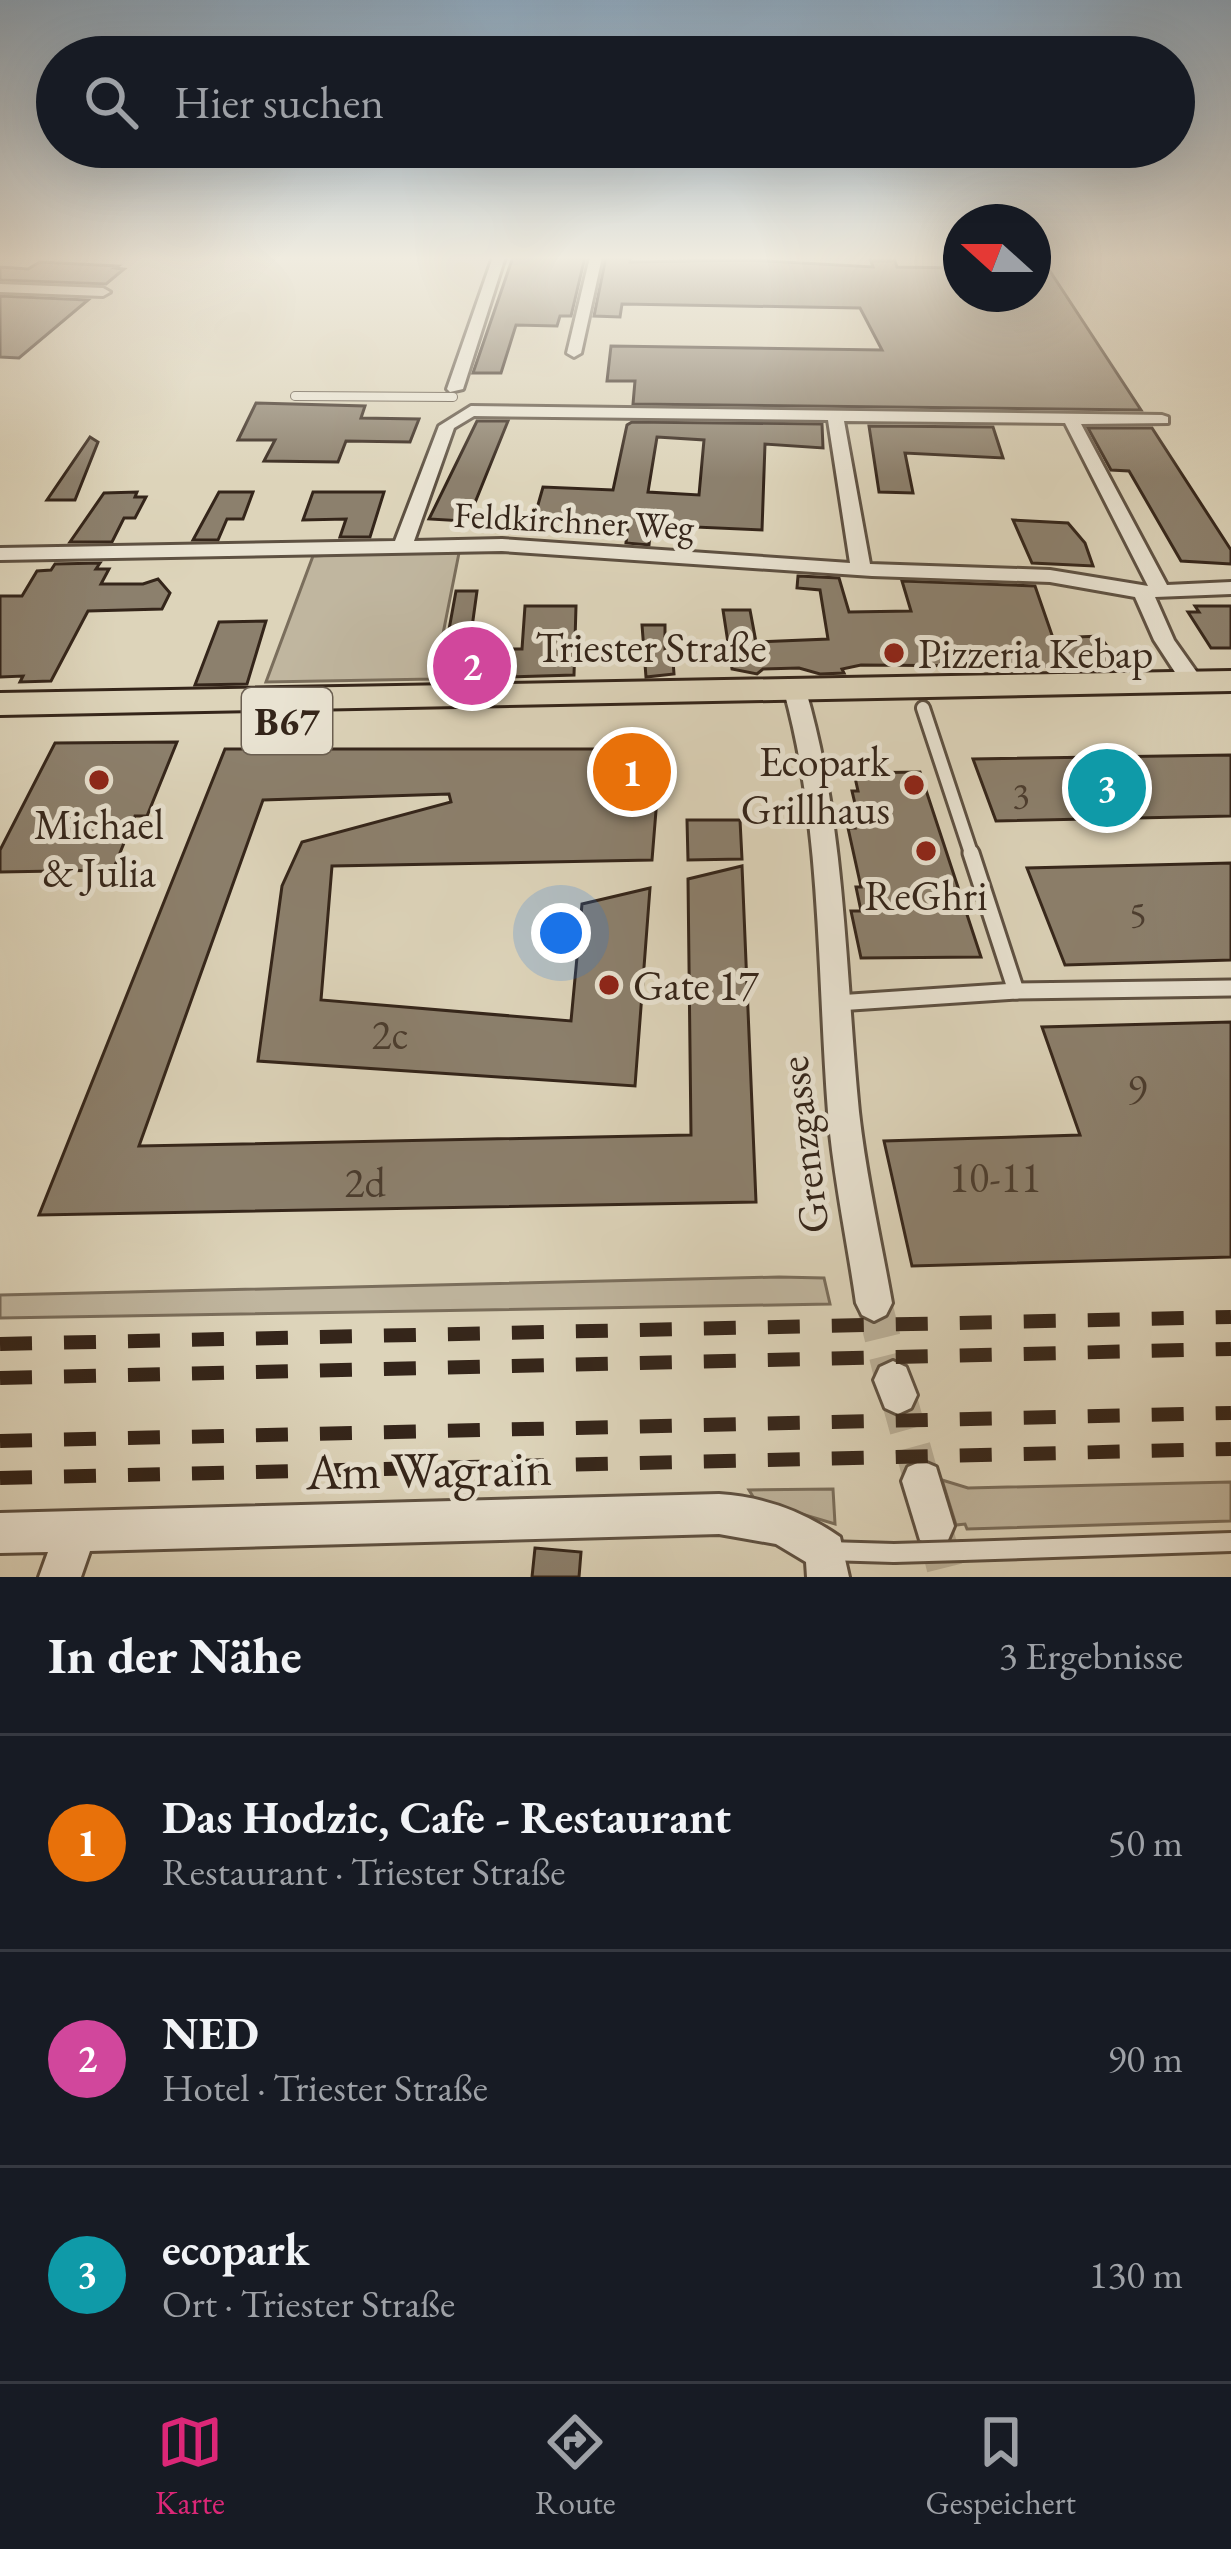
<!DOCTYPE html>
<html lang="de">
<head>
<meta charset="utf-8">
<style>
  :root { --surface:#171b24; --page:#20242c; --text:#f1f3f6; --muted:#9ea1a6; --line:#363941; --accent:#db2777 }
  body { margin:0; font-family:"EB Garamond",serif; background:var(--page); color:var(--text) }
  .compass { position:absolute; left:943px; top:204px; width:108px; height:108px; border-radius:50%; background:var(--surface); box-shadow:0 12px 48px #0002; rotate:291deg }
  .you { position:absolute; left:561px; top:933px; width:42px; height:42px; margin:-30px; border:9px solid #fff; border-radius:50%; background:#1a73e8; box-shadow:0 0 0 18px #1a73e833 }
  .badge { display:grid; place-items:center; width:78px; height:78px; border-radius:50%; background:var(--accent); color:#fff; font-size:39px; font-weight:700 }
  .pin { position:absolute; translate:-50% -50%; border:6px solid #fff; box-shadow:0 3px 12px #0006 }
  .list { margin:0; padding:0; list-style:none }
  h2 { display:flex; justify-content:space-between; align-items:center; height:156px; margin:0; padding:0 48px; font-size:51px }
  h2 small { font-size:39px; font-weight:400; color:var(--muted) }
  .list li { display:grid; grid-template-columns:78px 1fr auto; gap:36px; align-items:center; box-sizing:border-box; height:216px; padding:0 48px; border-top:3px solid var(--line) }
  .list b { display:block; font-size:45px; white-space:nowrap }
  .list p { margin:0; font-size:39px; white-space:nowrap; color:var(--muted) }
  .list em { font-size:39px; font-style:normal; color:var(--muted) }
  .icon { flex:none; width:66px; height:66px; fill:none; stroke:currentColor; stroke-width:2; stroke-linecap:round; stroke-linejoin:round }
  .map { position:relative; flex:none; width:1231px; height:1577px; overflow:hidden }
  .search { position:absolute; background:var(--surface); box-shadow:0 12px 48px #0002; left:36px; right:36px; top:36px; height:132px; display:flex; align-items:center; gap:30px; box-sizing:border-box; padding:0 42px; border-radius:66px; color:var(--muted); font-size:45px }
  .sheet { height:804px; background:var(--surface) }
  nav { display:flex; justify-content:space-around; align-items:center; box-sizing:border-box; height:168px; border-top:3px solid var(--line); background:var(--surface); font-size:33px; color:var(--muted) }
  nav a { display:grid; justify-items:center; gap:6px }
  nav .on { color:var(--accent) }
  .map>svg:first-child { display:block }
  .green { fill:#c0b69f; stroke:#7a6e5c; stroke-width:3 }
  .building { fill:#8c806d; stroke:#34251a; stroke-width:3; fill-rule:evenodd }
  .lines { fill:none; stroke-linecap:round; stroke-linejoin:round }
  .minor-tunnel { stroke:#bbb19a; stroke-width:36; stroke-dasharray:36 18; stroke-linecap:butt }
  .service-far3-casing { stroke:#5e5142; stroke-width:10 }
  .service-far2-casing { stroke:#5e5142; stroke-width:18 }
  .service-far1-casing { stroke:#5e5142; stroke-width:21 }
  .service-casing { stroke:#5e5142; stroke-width:24 }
  .minor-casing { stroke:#5e5142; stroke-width:6 }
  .primary-casing { stroke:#34251a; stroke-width:6 }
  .service-far3 { stroke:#e9e3d2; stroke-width:8 }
  .service-far2 { stroke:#e9e3d2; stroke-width:12 }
  .service-far1 { stroke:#e9e3d2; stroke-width:15 }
  .service { stroke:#e9e3d2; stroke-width:18 }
  .minor { fill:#e9e3d2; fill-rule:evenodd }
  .primary { fill:#ddd4ba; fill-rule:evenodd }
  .rail { stroke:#34251a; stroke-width:14; stroke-dasharray:32 32; stroke-linecap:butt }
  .service-bridge-casing { stroke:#5e5142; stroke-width:24; stroke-linecap:butt }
  .service-bridge { stroke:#e9e3d2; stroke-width:18 }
  .poi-dot { fill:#8f2418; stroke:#e9e3d2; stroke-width:4.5 }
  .labels { text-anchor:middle; stroke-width:10; stroke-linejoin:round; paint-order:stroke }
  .far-street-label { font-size:36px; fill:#34251a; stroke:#e9e3d2 }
  .number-label { font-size:36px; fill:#4a3c2f }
  .shield { fill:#e9e3d2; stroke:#6a5e51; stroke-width:3 }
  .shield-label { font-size:39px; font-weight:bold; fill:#34251a }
  .street-label { font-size:42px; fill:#34251a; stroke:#e9e3d2 }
  .poi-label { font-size:42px; fill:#34251a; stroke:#e9e3d2; text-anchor:start }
  .near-number-label { font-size:42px; fill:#4a3c2f }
  .near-street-label { font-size:51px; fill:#34251a; stroke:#e9e3d2 }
</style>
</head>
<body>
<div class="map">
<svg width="1231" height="1577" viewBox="0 0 1231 1577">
  <rect width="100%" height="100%" fill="#ddd4ba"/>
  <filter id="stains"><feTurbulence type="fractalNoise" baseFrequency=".00167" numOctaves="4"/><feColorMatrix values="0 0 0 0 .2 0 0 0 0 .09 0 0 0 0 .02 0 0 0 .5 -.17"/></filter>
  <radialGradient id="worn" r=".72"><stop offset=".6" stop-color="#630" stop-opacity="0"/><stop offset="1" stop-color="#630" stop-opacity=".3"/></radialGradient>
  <!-- green -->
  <g class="green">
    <polygon points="419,551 459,553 434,679 266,682 313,556"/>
    <polygon points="779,1277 824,1278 830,1304 0,1318 0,1295"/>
    <polygon points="942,1480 968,1488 1231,1482 1231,1521 967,1529 965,1524 956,1525"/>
    <polygon points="833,1489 835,1524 755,1500 749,1490"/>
  </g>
  <!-- building -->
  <g class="building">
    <polygon points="513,257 585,257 571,316 560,316 557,326 516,325 501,373 473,373"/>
    <polygon points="606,257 630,258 630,262 748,260 873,267 871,261 895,261 897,267 961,268 961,294 1033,294 1033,263 1044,262 1141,410 633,404 635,381 607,381 611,346 882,350 860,308 622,304 620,317 594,316"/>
    <polygon points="40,262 118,266 115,268 124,269 106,284 0,280 0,267 28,269"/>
    <polygon points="0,296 88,300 19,358 0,357"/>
    <polygon points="256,403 365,406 361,418 419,419 410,442 346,441 338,462 264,461 275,440 238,440"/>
    <polygon points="477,421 508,421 470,515 464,521 429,519"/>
    <path d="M 632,422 L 822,424 L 823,448 L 765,444 L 762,530 L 651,525 L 649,545 L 626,543 L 628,523 L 621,521 L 568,519 L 567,526 L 536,524 L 538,519 L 534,519 L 543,487 L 613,490 L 627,425 ZM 657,437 L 704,440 L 699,495 L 648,492 Z"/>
    <polygon points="869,426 993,427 1003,458 905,453 913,493 879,492"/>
    <polygon points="1088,428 1152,428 1231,550 1231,564 1181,561 1129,471 1111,470"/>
    <polygon points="90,437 98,442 75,500 47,500"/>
    <polygon points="137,492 135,497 146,497 135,518 124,518 112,542 70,542 104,493"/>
    <polygon points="219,492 253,492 243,519 227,519 218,540 193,540"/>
    <polygon points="313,492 384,492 370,537 340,537 346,519 303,520"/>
    <polygon points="1013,520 1068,523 1085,543 1093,566 1032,563"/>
    <polygon points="100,563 96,569 109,569 101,584 143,584 158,579 170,593 162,609 88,611 51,681 20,682 23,676 0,677 0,596 22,596 37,571 51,570 55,564"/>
    <polygon points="798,576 839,578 849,612 911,611 902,581 1035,586 1053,638 1100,636 1121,667 861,665 842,669 844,673 820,674 799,668 763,669 757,674 732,669 723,610 750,610 756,642 828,639 820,590 797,588"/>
    <polygon points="456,591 477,591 469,649 522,649 525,606 576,606 574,675 440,679"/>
    <polygon points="1195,606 1231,606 1231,648 1211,648 1188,612 1199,612"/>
    <polygon points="266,621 247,684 195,685 219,622"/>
    <polygon points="642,625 665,625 665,649 672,649 674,674 646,677"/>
    <polygon points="177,742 147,816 135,816 113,870 0,872 0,850 55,743"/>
    <polygon points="225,749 661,749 652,860 332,866 321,1000 571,1021 582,904 650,888 635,1086 258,1061 282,886 302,842 451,802 449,794 263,800 139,1146 691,1135 688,879 742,866 756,1202 39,1215"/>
    <polygon points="1231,755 1231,816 996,821 973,759"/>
    <polygon points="920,772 981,957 861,958 851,911 861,911 856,887 861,887 848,828 855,828 850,809 856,808 852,791 858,791 854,773"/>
    <polygon points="687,820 740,820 742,859 688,860"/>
    <polygon points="1231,863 1231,960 1065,965 1027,868"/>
    <polygon points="1231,1022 1231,1257 912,1266 884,1141 1080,1135 1042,1027"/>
    <polygon points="535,1548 581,1552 579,1577 532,1577"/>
  </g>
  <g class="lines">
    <!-- minor-tunnel -->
    <g class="minor-tunnel">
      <polyline points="874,1303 893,1380"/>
      <polyline points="898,1395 922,1481"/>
      <polyline points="936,1533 947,1577"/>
    </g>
    <defs>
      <polyline id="service-far3" points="295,396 453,397"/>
      <polyline id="service-far2" points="923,708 972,856"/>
      <g id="service-far1">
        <polyline points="971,853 1016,991"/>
        <polyline points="837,1003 1016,991 1231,988"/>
      </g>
      <g id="service">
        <polyline points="827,1551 894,1553"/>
        <polyline points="963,1551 1231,1542"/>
      </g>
      <g id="minor">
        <polygon points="493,257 505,257 463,389 450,392 447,389"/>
        <polygon points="590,257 602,257 581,353 574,357 567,353"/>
        <polygon points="1033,257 1044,257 1038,261"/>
        <polygon points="0,284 103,288 110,292 103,296 0,292"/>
        <path d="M 471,406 L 1162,415 L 1168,417 L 1168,423 L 1081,424 L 1167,585 L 1231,582 L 1231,594 L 1155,597 L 1174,640 L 1203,681 L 1192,688 L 1184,686 L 1154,640 L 1135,597 L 1050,582 L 872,576 L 502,551 L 0,560 L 0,548 L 395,541 L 439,426 ZM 474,416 L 828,420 L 850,563 L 502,539 L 414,541 L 454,428 ZM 844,421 L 1065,423 L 1148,586 L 1050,570 L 870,564 Z"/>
        <path d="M 795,684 L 806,691 C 846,829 845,970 859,1112 C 866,1176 881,1240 892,1303 L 886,1315 L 874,1321 L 862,1315 L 856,1303 C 847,1240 833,1175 828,1112 C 817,970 822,829 784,691 Z"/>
        <polygon points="893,1361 906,1367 917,1395 911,1408 898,1414 885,1408 874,1380 880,1367"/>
        <polygon points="922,1461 936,1467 954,1526 948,1540 934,1546 920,1540 902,1481 908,1467"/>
        <path d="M 719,1494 C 764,1497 803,1511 840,1537 L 849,1577 L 807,1577 L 806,1562 L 776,1544 L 719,1534 L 90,1551 L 81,1577 L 39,1577 L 48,1552 L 0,1553 L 0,1513 Z"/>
      </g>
      <polygon id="primary" points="1231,671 1231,691 0,715 0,693"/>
    </defs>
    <!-- service-far3 casing -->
    <use href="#service-far3" class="service-far3-casing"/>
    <!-- service-far2 casing -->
    <use href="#service-far2" class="service-far2-casing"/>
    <!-- service-far1 casing -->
    <use href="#service-far1" class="service-far1-casing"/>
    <!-- service casing -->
    <use href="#service" class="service-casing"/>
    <!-- minor casing -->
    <use href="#minor" class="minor-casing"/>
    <!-- primary casing -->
    <use href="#primary" class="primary-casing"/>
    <!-- service-far3 -->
    <use href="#service-far3" class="service-far3"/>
    <!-- service-far2 -->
    <use href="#service-far2" class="service-far2"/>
    <!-- service-far1 -->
    <use href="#service-far1" class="service-far1"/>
    <!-- service -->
    <use href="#service" class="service"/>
    <!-- minor -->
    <use href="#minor" class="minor"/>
    <!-- primary -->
    <use href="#primary" class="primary"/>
    <!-- rail -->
    <g class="rail">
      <polyline points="0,1344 1231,1317"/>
      <polyline points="0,1378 1231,1349"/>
      <polyline points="0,1441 1231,1413"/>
      <polyline points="0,1478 1231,1449"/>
    </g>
    <defs>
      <polyline id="service-bridge" points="894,1553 963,1551"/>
    </defs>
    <!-- service-bridge casing -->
    <use href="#service-bridge" class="service-bridge-casing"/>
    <!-- service-bridge -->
    <use href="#service-bridge" class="service-bridge"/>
  </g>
  <!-- sky -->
  <linearGradient id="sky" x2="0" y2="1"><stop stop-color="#8da9c0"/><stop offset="0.54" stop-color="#f0ece0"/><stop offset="1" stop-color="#f0ece0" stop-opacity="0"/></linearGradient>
  <rect width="1231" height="478" fill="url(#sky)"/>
  <!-- markers -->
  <g class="poi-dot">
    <circle cx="894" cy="653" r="12"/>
    <circle cx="99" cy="780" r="12"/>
    <circle cx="914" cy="785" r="12"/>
    <circle cx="926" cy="851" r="12"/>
    <circle cx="609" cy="985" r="12"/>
  </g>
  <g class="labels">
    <!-- far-street labels -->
    <g class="far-street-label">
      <text transform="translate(574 520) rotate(3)" y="13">Feldkirchner Weg</text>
    </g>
    <!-- number labels -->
    <g class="number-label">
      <text x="1021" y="808">3</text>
      <text x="1138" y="927">5</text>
    </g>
    <!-- shield labels -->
    <rect class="shield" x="242" y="688" width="90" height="66" rx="9"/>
    <g class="shield-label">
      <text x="287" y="735">B67</text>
    </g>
    <!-- street labels -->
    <g class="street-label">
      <text x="651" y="662">Triester Straße</text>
      <text transform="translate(803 1145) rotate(-97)" y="15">Grenzgasse</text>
    </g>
    <!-- poi labels -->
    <g class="poi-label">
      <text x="918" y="668">Pizzeria Kebap</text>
      <text x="890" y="776" text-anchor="end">Ecopark<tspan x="890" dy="48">Grillhaus</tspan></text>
      <text x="99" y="839" text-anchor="middle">Michael<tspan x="99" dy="48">&amp; Julia</tspan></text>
      <text x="926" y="910" text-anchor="middle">ReGhri</text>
      <text x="633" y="1000">Gate 17</text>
    </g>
    <!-- near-number labels -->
    <g class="near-number-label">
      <text x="390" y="1049">2c</text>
      <text x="1137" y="1104">9</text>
      <text x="995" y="1192">10-11</text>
      <text x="365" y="1197">2d</text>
    </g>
    <!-- near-street labels -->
    <g class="near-street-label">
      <text transform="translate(429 1469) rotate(-1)" y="18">Am Wagrain</text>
    </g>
  </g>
  <rect width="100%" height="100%" filter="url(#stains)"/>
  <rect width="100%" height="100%" fill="url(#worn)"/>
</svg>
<svg class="compass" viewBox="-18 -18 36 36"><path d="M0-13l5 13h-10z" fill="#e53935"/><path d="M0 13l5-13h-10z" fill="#9ea1a6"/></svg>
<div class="you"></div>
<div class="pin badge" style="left:632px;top:772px;background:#e8710a">1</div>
<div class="pin badge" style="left:472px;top:666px;background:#d1479c">2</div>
<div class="pin badge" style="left:1107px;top:788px;background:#0f9aa8">3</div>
<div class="search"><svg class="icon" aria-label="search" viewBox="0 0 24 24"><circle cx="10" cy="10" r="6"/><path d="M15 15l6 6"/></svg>Hier suchen</div>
</div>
<section class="sheet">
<h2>In der Nähe<small>3 Ergebnisse</small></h2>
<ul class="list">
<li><span class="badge" style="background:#e8710a">1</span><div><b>Das Hodzic, Cafe - Restaurant</b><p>Restaurant · Triester Straße</p></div><em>50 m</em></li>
<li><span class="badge" style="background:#d1479c">2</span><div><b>NED</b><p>Hotel · Triester Straße</p></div><em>90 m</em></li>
<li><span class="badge" style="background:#0f9aa8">3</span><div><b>ecopark</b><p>Ort · Triester Straße</p></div><em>130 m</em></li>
</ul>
</section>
<nav>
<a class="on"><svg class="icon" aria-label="map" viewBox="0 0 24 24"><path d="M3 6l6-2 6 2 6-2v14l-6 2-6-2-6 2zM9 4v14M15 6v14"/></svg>Karte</a>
<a><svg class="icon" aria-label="directions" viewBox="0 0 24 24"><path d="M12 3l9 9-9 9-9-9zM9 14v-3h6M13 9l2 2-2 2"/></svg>Route</a>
<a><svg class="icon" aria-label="saved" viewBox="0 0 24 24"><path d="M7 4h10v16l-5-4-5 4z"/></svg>Gespeichert</a>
</nav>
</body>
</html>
